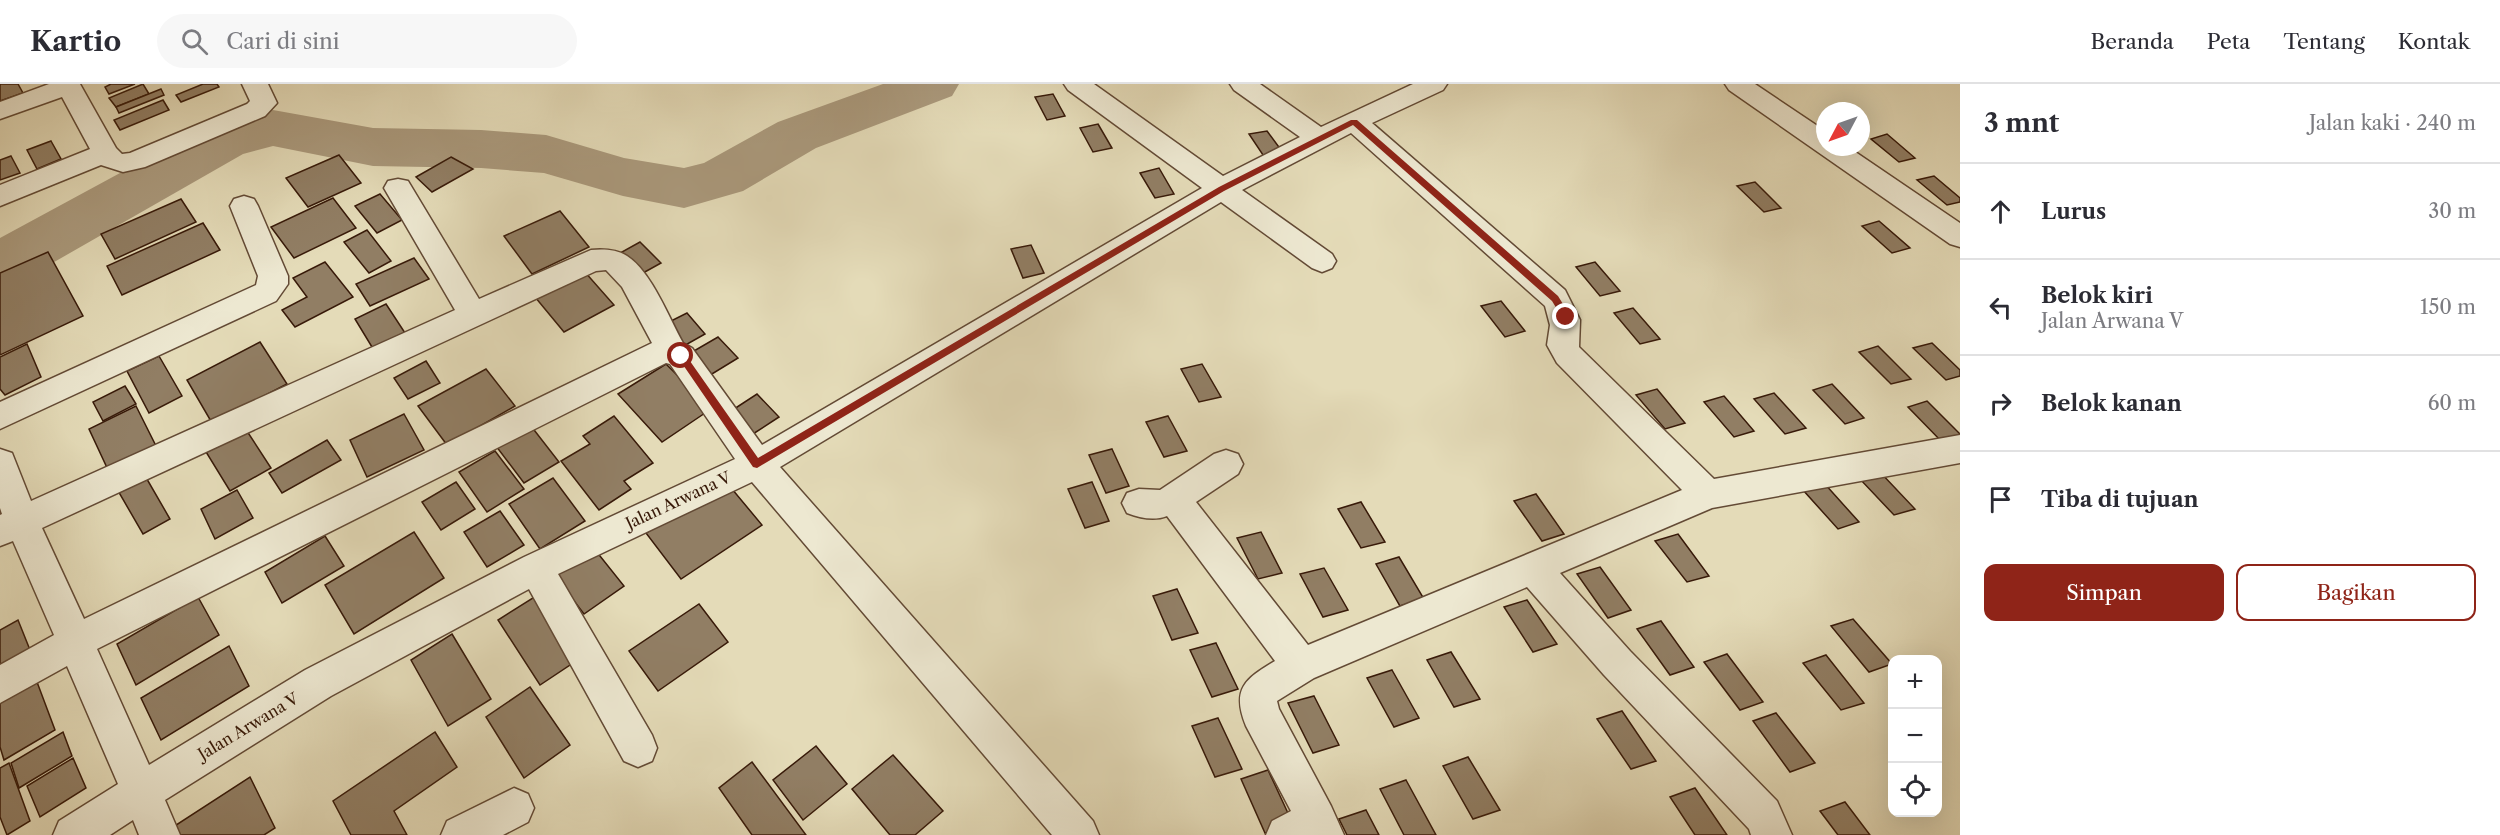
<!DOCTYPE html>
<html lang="id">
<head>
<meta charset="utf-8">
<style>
  :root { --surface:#fff; --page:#f7f7f7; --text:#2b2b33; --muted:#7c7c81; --line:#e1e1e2; --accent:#8f2418 }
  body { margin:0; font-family:"Libre Caslon Text",serif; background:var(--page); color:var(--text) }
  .controls { position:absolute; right:18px; bottom:18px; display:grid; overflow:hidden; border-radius:12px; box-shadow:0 6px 24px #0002 }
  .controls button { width:54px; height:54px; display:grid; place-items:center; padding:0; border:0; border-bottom:2px solid var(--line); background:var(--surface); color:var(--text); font:30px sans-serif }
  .compass { position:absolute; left:1816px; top:18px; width:54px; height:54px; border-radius:50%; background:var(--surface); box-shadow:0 6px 24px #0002; rotate:229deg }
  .stop { position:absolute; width:18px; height:18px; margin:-14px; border:4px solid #8f2418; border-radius:50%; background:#fff }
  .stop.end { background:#8f2418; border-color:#fff; box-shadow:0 2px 6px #0008 }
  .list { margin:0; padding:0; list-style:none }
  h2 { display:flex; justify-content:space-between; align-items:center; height:78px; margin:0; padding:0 24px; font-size:26px }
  h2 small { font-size:20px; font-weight:400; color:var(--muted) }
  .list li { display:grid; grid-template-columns:39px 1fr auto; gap:18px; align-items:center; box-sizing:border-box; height:96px; padding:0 24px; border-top:2px solid var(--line) }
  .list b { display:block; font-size:22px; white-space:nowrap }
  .list p { margin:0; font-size:20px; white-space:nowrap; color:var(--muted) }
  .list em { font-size:20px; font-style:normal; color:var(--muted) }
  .actions { display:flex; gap:12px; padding:18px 24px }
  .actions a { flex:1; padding:14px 0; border:2px solid var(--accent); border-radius:12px; text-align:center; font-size:21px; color:var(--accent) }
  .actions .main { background:var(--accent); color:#fff }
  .icon { flex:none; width:33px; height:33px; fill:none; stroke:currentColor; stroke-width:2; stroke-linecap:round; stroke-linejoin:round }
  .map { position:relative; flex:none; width:1960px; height:751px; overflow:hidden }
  header { display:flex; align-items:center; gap:36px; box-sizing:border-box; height:84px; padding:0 30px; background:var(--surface); border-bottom:2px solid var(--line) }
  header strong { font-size:28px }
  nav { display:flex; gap:33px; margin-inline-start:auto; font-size:21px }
  .search { width:420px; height:54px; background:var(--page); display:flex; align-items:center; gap:15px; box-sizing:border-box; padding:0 21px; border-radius:33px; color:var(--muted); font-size:22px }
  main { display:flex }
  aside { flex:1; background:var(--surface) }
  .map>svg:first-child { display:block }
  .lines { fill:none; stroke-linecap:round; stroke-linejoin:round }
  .river { fill:#aa997c; fill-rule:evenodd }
  .building { fill:#917e64; stroke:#381a09; stroke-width:1.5 }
  .minor-casing { stroke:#634a35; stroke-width:3 }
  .minor { fill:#ede8d1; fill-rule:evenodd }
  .route { fill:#8f2418 }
  .labels { text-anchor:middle; stroke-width:4.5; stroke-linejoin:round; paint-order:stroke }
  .street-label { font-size:16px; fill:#381a09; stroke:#ede8d1 }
</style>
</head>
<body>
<header>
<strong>Kartio</strong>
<div class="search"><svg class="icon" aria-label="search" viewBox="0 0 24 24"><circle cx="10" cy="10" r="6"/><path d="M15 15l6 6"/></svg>Cari di sini</div>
<nav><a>Beranda</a><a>Peta</a><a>Tentang</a><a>Kontak</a></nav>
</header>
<main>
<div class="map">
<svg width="1960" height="751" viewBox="0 0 1960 751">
  <rect width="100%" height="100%" fill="#e4dbb8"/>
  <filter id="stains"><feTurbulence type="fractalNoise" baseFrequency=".00333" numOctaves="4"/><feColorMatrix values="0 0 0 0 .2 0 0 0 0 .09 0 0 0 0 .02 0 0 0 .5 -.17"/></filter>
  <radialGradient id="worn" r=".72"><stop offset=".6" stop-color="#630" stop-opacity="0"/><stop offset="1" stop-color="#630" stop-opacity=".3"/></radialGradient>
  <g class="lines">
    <!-- river -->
    <polygon class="river" points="883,0 959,0 952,12 816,64 743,107 684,124 623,112 544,89 481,84 373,82 273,62 243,70 21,197 0,203 0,154 205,43 273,26 373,44 481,46 546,51 624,74 684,84 704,79 778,38"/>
  </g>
  <!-- building -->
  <g class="building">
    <polygon points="0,0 18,0 23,9 0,17"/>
    <polygon points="111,0 135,0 109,10 105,3"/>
    <polygon points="143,0 149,10 116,23 109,14"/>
    <polygon points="203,0 217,0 219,3 181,18 176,11"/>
    <polygon points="161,5 164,11 119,29 116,23"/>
    <polygon points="1053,10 1065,32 1047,36 1035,13"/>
    <polygon points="163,16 169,26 120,46 114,36"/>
    <polygon points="1098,40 1112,64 1093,68 1080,44"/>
    <polygon points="1267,47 1284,70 1265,74 1249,50"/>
    <polygon points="1887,50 1915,74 1899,78 1871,55"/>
    <polygon points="51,57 61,75 37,85 27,66"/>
    <polygon points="339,71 361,99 308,123 286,94"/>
    <polygon points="11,72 20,89 0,96 0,76"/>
    <polygon points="451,73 473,85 432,108 416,93"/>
    <polygon points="1159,84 1174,110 1155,114 1140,89"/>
    <polygon points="1934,92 1960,114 1960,118 1947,121 1917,96"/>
    <polygon points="1755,98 1781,124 1764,128 1737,102"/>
    <polygon points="380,110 402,136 377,149 355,122"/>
    <polygon points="333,114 356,144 294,174 271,143"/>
    <polygon points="181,115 196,138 115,175 101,150"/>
    <polygon points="560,127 589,163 532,190 504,152"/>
    <polygon points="1879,137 1910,164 1892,169 1862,142"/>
    <polygon points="203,139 220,166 122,211 107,182"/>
    <polygon points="367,146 391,177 369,189 344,158"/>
    <polygon points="640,158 661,179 634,194 613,173"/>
    <polygon points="1031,161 1044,189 1023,194 1011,165"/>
    <polygon points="48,168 83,232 0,271 0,189"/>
    <polygon points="414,174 429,195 370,222 356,200"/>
    <polygon points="325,178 353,213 295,243 282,226 307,213 293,194"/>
    <polygon points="1595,178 1620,207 1600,212 1576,183"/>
    <polygon points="584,187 614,221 564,248 535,213"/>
    <polygon points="1501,217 1525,247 1505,253 1481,222"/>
    <polygon points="386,220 407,252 375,268 355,235"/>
    <polygon points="1633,224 1660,255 1640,260 1614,229"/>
    <polygon points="687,229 705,250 682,263 663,241"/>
    <polygon points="718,253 738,274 707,293 687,271"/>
    <polygon points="260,258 287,300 212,339 187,296"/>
    <polygon points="1932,259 1960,286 1960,292 1946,296 1913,264"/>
    <polygon points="27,260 41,293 5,311 0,305 0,273"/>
    <polygon points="1878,262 1911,295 1891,300 1859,268"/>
    <polygon points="159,272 182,312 149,329 127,287"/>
    <polygon points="426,277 440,299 408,315 394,294"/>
    <polygon points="666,280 711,325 662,358 618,310"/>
    <polygon points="1202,280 1221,313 1199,318 1181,285"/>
    <polygon points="486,285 515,322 447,361 418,322"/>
    <polygon points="1832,300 1864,334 1845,340 1813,306"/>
    <polygon points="125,302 136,320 103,337 93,318"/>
    <polygon points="1657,305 1685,339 1665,345 1636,311"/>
    <polygon points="1774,309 1806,344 1785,350 1754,315"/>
    <polygon points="757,310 779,333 753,350 731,327"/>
    <polygon points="1724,312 1754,347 1734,353 1704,318"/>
    <polygon points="1927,317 1960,350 1960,352 1942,358 1908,323"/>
    <polygon points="136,322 157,364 109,388 89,345"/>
    <polygon points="404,330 424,366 367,393 350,356"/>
    <polygon points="614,332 653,379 624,397 631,405 599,426 561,377 590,360 583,352"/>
    <polygon points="1168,332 1187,367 1164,373 1146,338"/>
    <polygon points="243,341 271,384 230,407 203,363"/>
    <polygon points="531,342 559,378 524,399 496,362"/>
    <polygon points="327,356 341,376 282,409 269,389"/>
    <polygon points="1112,365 1129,402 1106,409 1089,371"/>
    <polygon points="495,367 524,405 487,428 459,388"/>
    <polygon points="1879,387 1915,425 1894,431 1858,393"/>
    <polygon points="144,390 170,435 143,450 117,405"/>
    <polygon points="553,394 585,437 540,465 509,420"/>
    <polygon points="456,398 475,425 441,446 422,418"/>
    <polygon points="1092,398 1109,437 1085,444 1068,405"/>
    <polygon points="727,399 762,441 681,495 646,449"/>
    <polygon points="1824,399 1859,438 1838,445 1803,406"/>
    <polygon points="237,406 253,434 215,455 201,425"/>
    <polygon points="1536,410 1564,450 1542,457 1514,417"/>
    <polygon points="1361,418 1385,458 1361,464 1338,425"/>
    <polygon points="500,427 524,461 487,483 464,448"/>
    <polygon points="414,448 444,494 354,550 325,501"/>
    <polygon points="1261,448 1282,489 1258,495 1237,454"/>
    <polygon points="1678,450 1709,492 1687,498 1655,457"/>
    <polygon points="325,452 344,482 282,519 265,488"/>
    <polygon points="592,462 624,502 584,530 552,488"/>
    <polygon points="1399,473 1424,515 1400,522 1376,480"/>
    <polygon points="1600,483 1631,526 1608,534 1577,490"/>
    <polygon points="1324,484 1348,526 1323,533 1300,490"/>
    <polygon points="1177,505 1198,549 1172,556 1153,512"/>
    <polygon points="536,512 579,575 540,601 498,536"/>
    <polygon points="198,513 219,551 136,601 117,560"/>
    <polygon points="1527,516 1557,560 1533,568 1504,523"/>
    <polygon points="699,520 728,558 658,607 629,567"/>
    <polygon points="1853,535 1892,580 1869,588 1831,542"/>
    <polygon points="18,536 32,571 0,590 0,546"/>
    <polygon points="1661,537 1694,583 1670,591 1637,545"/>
    <polygon points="452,550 491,615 448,642 411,576"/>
    <polygon points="1216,559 1238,605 1212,613 1190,566"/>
    <polygon points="229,562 249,602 161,656 141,614"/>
    <polygon points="1451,568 1480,615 1454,623 1427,576"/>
    <polygon points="1727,570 1763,618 1740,626 1704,578"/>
    <polygon points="1826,571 1864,619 1841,626 1803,579"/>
    <polygon points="1392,586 1419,634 1394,643 1367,594"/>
    <polygon points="34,590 55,646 4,676 0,663 0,609"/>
    <polygon points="530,603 570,661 524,694 486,633"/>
    <polygon points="1314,612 1339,661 1313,669 1288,619"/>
    <polygon points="1622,627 1656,677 1631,685 1597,635"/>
    <polygon points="1776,629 1815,679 1790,688 1753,637"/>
    <polygon points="1218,634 1242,685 1215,693 1192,642"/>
    <polygon points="63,648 72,672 19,704 11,679"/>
    <polygon points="435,648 457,683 394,727 407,751 351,751 333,717"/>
    <polygon points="816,662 847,700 803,736 773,696"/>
    <polygon points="893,671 943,727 915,751 890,751 852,705"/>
    <polygon points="1468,673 1500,726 1473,735 1443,682"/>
    <polygon points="73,674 86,704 40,733 27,702"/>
    <polygon points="752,678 806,751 752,751 719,704"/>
    <polygon points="9,679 30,737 7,751 0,733 0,684"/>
    <polygon points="1268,686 1293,740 1265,749 1241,695"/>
    <polygon points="250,693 275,744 264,751 177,751 173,743"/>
    <polygon points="1406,696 1436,751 1404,751 1380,705"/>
    <polygon points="1695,704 1727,751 1695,751 1670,713"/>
    <polygon points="1845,718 1870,751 1838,751 1820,727"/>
    <polygon points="1366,726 1379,751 1347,751 1339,735"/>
  </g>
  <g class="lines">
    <defs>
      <g id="minor">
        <polygon points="49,0 80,0 116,64 122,70 130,69 247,20 250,17 242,0 268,0 277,19 265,32 145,83 123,88 101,81 0,122 0,101 90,65 62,13 0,35 0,18"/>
        <path d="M 1064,0 L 1094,0 L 1223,92 L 1300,53 L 1234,6 L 1230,0 L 1260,0 L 1321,43 L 1413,0 L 1447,0 L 1443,6 L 1372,39 L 1565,206 L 1580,236 L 1579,263 L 1714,395 L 1960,351 L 1960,379 L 1712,424 L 1560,489 L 1630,567 L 1777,717 L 1792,751 L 1751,751 L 1749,745 L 1604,591 L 1527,503 L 1314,594 L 1277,617 L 1279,625 L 1331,722 L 1344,751 L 1266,751 L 1272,737 L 1291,727 L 1246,642 C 1231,605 1245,595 1275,577 L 1167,432 C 1154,437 1140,434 1127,429 L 1122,419 L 1127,409 L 1139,405 L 1160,406 L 1214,370 L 1226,366 L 1238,370 L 1243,380 L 1238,390 L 1196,418 L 1308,561 L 1682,406 L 1557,279 L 1547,261 L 1550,241 L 1545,222 L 1351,49 L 1242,106 L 1332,170 L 1336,177 L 1332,184 L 1322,188 L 1312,184 L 1221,118 L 780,383 L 1093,737 L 1099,751 L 1052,751 L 752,398 L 558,490 L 652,651 L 657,664 L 652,677 L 638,683 L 624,677 L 529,505 L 331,612 L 165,716 L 180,751 L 139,751 L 133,736 L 110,751 L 53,751 L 59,737 L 118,700 L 67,582 L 0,619 L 0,581 L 54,551 L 13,457 L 0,462 L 0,431 L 2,430 L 0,424 L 0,365 L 12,369 L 31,417 L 455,226 L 384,104 L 388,97 L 398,95 L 408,97 L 479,215 L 591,166 C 603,165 616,165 627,172 C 651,187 669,234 683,259 L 692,264 L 762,361 L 1202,104 L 1068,6 ZM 606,186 L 622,203 L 652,259 L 84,535 L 42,444 L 596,187 ZM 666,279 L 670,280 L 735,375 L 524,473 L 305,586 L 149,681 L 97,565 Z"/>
        <polygon points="1725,0 1755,0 1825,47 1825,63 1848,63 1960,139 1960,163 1950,160 1729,6"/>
        <polygon points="244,112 254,115 258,122 288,192 288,200 276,217 0,345 0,318 256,201 258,192 230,122 234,115"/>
        <polygon points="514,704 528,710 534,724 528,738 503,751 441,751 447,737"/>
      </g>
    </defs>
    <!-- minor casing -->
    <use href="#minor" class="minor-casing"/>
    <!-- minor -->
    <use href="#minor" class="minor"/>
  </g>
  <!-- route -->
  <polygon class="route" points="1351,36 1357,36 1558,212 1571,233 1569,235 1563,235 1552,217 1353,41 1224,107 757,384 753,383 677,272 681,269 685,270 758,374 1219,103"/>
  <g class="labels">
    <!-- street labels -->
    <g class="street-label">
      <text transform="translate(678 416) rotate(-25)" y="6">Jalan Arwana V</text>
      <text transform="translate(248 642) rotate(-31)" y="6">Jalan Arwana V</text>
    </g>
  </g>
  <rect width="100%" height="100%" filter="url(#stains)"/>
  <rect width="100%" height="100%" fill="url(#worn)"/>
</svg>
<div class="controls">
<button>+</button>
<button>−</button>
<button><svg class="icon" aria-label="locate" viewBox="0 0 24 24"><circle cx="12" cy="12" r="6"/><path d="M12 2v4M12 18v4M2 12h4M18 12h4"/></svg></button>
</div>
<svg class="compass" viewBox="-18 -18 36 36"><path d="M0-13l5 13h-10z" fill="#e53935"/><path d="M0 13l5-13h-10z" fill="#7c7c81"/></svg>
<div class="stop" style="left:681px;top:272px"></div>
<div class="stop end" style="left:1566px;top:233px"></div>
</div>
<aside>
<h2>3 mnt<small>Jalan kaki · 240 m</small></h2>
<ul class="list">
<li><svg class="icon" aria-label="ahead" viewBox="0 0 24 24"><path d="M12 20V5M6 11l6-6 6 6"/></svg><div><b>Lurus</b></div><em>30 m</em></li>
<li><svg class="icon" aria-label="left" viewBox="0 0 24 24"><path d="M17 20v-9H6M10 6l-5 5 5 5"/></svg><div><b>Belok kiri</b><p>Jalan Arwana V</p></div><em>150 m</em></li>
<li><svg class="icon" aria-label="right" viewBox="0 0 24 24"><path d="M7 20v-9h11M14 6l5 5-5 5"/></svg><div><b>Belok kanan</b></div><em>60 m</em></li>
<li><svg class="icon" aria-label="arrive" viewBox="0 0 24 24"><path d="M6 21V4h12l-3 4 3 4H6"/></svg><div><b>Tiba di tujuan</b></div></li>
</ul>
<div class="actions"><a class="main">Simpan</a><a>Bagikan</a></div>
</aside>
</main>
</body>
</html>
